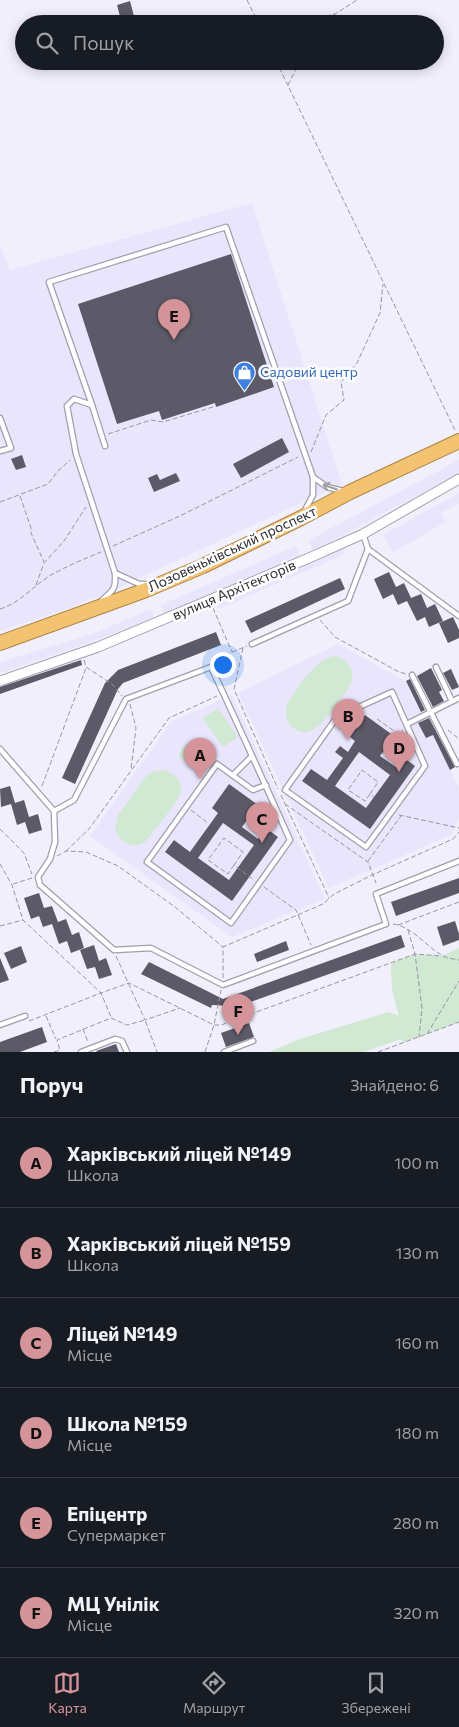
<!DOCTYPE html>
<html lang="uk">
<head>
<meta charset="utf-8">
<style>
  :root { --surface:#171b24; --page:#20242c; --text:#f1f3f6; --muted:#9ea1a6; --line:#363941; --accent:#d59499 }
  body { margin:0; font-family:Commissioner,sans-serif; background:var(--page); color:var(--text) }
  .you { position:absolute; left:222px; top:664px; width:18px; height:18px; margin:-12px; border:4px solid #fff; border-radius:50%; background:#1a73e8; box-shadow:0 0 0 8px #1a73e833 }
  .badge { display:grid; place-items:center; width:32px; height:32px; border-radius:50%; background:var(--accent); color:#111; font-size:16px; font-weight:700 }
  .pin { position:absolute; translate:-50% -41px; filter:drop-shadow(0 1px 2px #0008) }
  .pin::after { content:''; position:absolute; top:26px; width:18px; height:15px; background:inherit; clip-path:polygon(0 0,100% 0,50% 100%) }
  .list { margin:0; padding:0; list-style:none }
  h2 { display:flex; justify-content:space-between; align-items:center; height:65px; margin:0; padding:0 20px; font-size:21px }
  h2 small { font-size:16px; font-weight:400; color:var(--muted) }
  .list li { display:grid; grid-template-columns:32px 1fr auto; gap:15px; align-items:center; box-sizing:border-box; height:90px; padding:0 20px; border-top:1px solid var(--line) }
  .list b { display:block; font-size:19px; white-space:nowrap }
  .list p { margin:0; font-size:16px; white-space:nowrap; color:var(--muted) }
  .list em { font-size:16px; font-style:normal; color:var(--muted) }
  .icon { flex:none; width:28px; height:28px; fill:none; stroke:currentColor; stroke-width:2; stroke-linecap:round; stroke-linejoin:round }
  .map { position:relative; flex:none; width:459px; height:1052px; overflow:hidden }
  .search { position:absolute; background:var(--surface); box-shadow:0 2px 12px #0003; left:15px; right:15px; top:15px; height:55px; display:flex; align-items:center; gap:12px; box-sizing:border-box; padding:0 18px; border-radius:28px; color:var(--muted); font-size:19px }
  .sheet { height:605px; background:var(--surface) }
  nav { display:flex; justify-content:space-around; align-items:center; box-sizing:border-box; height:70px; border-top:1px solid var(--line); background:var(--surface); font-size:14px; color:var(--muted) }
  nav a { display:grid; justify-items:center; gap:2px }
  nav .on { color:var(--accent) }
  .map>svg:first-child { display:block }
  .built { fill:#e9e5fd }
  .green { fill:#d1e8d2 }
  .building { fill:#5c5a68; fill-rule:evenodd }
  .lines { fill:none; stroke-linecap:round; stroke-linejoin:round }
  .service-casing { stroke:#a19ead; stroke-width:7 }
  .minor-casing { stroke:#a19ead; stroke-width:11 }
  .trunk-casing { stroke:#ad8445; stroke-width:16 }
  .path { stroke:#97959f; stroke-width:1; stroke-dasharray:5 2.5; stroke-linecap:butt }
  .service { stroke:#fff; stroke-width:4.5 }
  .minor { stroke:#fff; stroke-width:9 }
  .trunk { stroke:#f4c372; stroke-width:14 }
  .oneway { stroke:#a0a0a3 }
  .labels { text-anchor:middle; stroke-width:5; stroke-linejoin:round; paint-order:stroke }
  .shop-label { font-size:14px; fill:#366cbe; stroke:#fff; text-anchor:start }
  .street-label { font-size:14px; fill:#2d2c32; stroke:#fff }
</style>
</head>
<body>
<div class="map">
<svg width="459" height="1052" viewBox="0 0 459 1052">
  <rect width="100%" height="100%" fill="#f1effc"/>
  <!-- built -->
  <g class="built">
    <polygon points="252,203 342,484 109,592 61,611 0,631 0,245 10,270"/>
    <polygon points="459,460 459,473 313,551 309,540"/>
    <polygon points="459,493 459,503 441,513 446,522 393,552 383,535"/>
    <polygon points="296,546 300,556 165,615 161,605"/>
    <polygon points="342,546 345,554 219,609 216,601"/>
    <polygon points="151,609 154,618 94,641 0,673 0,662 92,634"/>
    <polygon points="338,644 405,681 459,788 459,818 451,835 329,888 238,693"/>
    <polygon points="232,695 325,899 232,937 90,836 171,722"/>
  </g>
  <!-- green -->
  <g class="green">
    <path d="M 335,656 C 340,657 345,660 348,664 C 360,679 345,694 336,705 C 326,718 309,745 290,725 C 285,718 285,710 288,703 C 297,688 317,657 335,656 Z"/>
    <polygon points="218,708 238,737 223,747 203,718"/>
    <polygon points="186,744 209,760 201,772 178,756"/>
    <path d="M 163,770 C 173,772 183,780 181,792 C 179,801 153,832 146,841 C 134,851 120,842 115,829 L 118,815 L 147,775 L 155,771 Z"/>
    <polygon points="459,948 459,1022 404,1042 401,1039 364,1052 269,1052 300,1039 389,1012 399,1016 392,990 391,963 415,954 442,956"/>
  </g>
  <!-- building -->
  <g class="building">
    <polygon points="130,1 136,24 122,24 117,5"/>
    <polygon points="231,254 274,387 216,407 215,403 162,420 159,411 117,424 78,304"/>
    <polygon points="282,438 289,452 241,478 233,464"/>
    <polygon points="22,455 26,467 16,470 11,459"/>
    <polygon points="176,473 180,481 154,492 148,478 157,474 160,480"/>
    <polygon points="389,572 396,587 404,583 411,598 421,594 427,608 435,604 443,621 429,627 425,617 417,621 407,601 398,605 393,594 383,599 374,579"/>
    <polygon points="340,578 345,589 251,633 245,621"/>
    <polygon points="453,617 459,630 459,638 448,643 439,623"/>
    <polygon points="216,632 221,645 123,683 118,689 75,784 62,778 105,683 118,670"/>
    <polygon points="81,660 82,665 0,694 0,687"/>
    <polygon points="431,668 442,690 439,692 444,701 433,707 417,676"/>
    <polygon points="451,669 459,687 452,690 443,673"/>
    <polygon points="410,679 425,710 421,712 406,681"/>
    <path d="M 365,715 L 394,736 L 380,756 L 396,767 L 403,757 L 415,766 L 370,829 L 302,781 L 311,769 L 327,780 L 343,758 L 335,752 L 340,746 L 348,752 L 355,741 L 350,737 ZM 359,752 L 390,775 L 366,808 L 335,786 Z"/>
    <polygon points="429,718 455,767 450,770 433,735 426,738 418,723"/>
    <path d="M 229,784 L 258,805 L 242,827 L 258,839 L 266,828 L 278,837 L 232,901 L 165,852 L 174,840 L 190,852 L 218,813 L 212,808 ZM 223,823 L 254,845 L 229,880 L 198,858 Z"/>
    <polygon points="10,786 15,803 24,800 29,817 38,814 42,830 29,834 25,822 17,825 11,804 1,807 0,789"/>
    <polygon points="459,878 459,893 396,916 391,902"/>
    <polygon points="39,893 44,908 52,906 58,922 66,919 72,935 79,932 84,948 71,953 67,941 59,944 52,924 43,927 39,916 31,919 24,898"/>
    <polygon points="455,921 459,934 459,940 443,946 437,927"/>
    <polygon points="401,935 405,947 231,1009 230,1006 212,1005 211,1008 141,974 149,962 223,999"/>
    <polygon points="286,941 289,950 257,962 254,954"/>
    <polygon points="94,945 99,961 106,958 112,975 99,979 95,967 87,969 80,950"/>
    <polygon points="21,946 27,962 11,969 4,953"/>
    <polygon points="0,958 9,980 0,983"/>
    <polygon points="249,1023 254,1037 226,1047 221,1033"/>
    <polygon points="42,1027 47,1042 20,1052 0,1052 0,1042"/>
    <polygon points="116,1044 119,1052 97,1052 96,1051"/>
  </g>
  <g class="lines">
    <defs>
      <g id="service">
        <polyline points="92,405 49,282 226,227 313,477 313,495 304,512"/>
        <polyline points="0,418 11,448 0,451"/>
        <polyline points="105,446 92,405 74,399 67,406 76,454 115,573"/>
        <polyline points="313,477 327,487 343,491"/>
        <polyline points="368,549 459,616"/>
        <path d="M 102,600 C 114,590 116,589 115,573 L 139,584 L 145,584"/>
        <polyline points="252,644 348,601 368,549 363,534"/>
        <path d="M 211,667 C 238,724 264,782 290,840 L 231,923 L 147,862 L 217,764 L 253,790 L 266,785"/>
        <polyline points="436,667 452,701"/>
        <polyline points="412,675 457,764"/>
        <polygon points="392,692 425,766 366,847 285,790 337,717"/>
        <polyline points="407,724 459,698"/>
        <polyline points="0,749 54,811 55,842 50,859 38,877 40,885 114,950 151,948 223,985 386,924 376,894 459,861"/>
        <polyline points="233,775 252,756"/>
        <polyline points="54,811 74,800 126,699 219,664"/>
        <polyline points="0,1025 25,1016"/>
        <polyline points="81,1052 115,1039 122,1041 127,1052"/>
        <polyline points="224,1052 253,1041"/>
      </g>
      <polyline id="minor" points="0,681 98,647 309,558 363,534 459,479"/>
      <polyline id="trunk" points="0,643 146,590 203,566 301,518 350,492 459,441"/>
    </defs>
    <!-- service casing -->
    <use href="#service" class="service-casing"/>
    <!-- minor casing -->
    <use href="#minor" class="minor-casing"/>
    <!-- trunk casing -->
    <use href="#trunk" class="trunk-casing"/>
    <!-- path -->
    <g class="path">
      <polyline points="247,0 259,24"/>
      <polyline points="289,24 335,14 357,0"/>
      <polyline points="327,24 335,14"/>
      <polyline points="276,61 455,430"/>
      <polyline points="288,85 300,61"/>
      <polyline points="108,434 151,420 163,422 213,407"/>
      <polyline points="311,452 326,415 344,400 341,382 357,363 380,313 383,284"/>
      <polyline points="20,496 31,528 31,533 44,562"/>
      <polyline points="0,502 48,484 58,471 70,460"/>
      <polyline points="113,546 182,515 298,457"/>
      <polyline points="36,585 44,563 64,541 86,507"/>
      <polyline points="213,608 232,652"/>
      <path d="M 0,609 C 20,603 33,586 51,575 C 67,566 84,559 101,552"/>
      <polyline points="320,620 335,637 399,672 407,674"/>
      <polyline points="243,648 234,689 278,789"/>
      <polyline points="218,658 247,646"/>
      <polyline points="84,660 86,667 112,684 122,696"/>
      <polyline points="130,704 136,728 131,769"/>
      <polyline points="377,719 397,733 403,730"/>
      <polyline points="448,730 459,739"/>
      <polyline points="382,754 397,734"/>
      <polyline points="42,786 86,668"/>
      <polyline points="370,794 365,801 348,790 362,770 378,782 370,794 374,797"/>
      <polyline points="281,795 329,898"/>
      <polyline points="285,804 368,862 376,883"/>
      <polyline points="191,810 208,823"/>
      <polyline points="399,815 459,828"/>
      <polyline points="0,829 24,853 32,874"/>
      <polyline points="66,851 89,829 169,718 217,696"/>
      <polyline points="57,856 66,851 86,852 118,866 175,907 223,947"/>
      <polyline points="368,861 401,816"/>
      <polyline points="0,864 12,885 23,920 101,993 129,983 214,1025 221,1025 415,954 442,956"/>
      <polyline points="234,865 228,874 208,860 224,838 243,852 234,865 254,880"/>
      <polyline points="13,884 32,878"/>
      <polyline points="264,887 296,910 311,945"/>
      <path d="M 393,924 C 411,926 425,945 440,954 C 445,958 453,959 459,960"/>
      <polyline points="398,925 459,902"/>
      <polyline points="0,926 23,920"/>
      <polyline points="408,930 415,954 422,1008 419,1037"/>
      <polyline points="116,956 145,1020 180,1008"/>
      <polyline points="223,978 223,947 323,904 334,894 372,875 453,839 459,832"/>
      <polyline points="46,1016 56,1039"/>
      <polyline points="29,1021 101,993 111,1017"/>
      <polyline points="83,1029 88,1042"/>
      <polyline points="427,1034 459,981"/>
      <polyline points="54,1052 60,1050 57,1040 111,1018 127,1025 145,1020 157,1052"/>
      <polyline points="205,1052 214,1025 221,990"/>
      <polyline points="378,1052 459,1022"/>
    </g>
    <!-- service -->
    <use href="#service" class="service"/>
    <!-- minor -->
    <use href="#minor" class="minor"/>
    <!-- trunk -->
    <use href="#trunk" class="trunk"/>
  </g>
  <!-- one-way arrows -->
  <defs><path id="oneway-shaft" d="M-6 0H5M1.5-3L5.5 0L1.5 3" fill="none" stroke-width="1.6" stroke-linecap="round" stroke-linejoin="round" transform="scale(1.25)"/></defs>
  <use class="oneway" href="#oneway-shaft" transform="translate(330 487) rotate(-161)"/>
  <!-- icons -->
  <defs>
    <symbol id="shop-pin" viewBox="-11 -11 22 30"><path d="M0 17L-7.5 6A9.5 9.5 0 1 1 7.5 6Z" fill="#3f7fe0" stroke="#fff"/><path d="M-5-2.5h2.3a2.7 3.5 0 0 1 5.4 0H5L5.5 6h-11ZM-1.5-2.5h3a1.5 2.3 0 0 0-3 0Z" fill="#fff"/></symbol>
  </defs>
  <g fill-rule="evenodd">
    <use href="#shop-pin" x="232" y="360" width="25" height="34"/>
  </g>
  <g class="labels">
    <!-- shop labels -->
    <g class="shop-label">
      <text x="260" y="377">Садовий центр</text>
    </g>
    <!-- street labels -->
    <g class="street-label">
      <text transform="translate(232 549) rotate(-25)" y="5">Лозовеньківський проспект</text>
      <text transform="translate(234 590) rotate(-23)" y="5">вулиця Архітекторів</text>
    </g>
  </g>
</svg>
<div class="you"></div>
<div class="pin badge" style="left:200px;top:779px">A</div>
<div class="pin badge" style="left:348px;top:740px">B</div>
<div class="pin badge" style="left:262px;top:843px">C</div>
<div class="pin badge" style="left:399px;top:772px">D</div>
<div class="pin badge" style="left:174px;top:340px">E</div>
<div class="pin badge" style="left:238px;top:1035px">F</div>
<div class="search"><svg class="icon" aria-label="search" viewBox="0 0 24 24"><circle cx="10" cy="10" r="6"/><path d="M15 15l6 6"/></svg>Пошук</div>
</div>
<section class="sheet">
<h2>Поруч<small>Знайдено: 6</small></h2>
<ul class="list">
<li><span class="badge">A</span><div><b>Харківський ліцей №149</b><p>Школа</p></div><em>100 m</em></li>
<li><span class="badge">B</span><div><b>Харківський ліцей №159</b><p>Школа</p></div><em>130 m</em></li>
<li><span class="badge">C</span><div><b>Ліцей №149</b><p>Місце</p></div><em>160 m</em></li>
<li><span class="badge">D</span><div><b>Школа №159</b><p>Місце</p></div><em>180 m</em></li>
<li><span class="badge">E</span><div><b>Епіцентр</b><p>Супермаркет</p></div><em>280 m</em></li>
<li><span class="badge">F</span><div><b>МЦ Унілік</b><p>Місце</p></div><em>320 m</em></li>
</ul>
</section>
<nav>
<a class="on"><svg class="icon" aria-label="map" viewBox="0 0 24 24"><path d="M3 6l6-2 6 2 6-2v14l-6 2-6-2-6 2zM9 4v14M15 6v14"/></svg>Карта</a>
<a><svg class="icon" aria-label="directions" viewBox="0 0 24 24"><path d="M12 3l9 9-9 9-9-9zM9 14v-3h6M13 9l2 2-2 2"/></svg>Маршрут</a>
<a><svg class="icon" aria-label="saved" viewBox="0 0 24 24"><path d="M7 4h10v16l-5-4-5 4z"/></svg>Збережені</a>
</nav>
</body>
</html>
